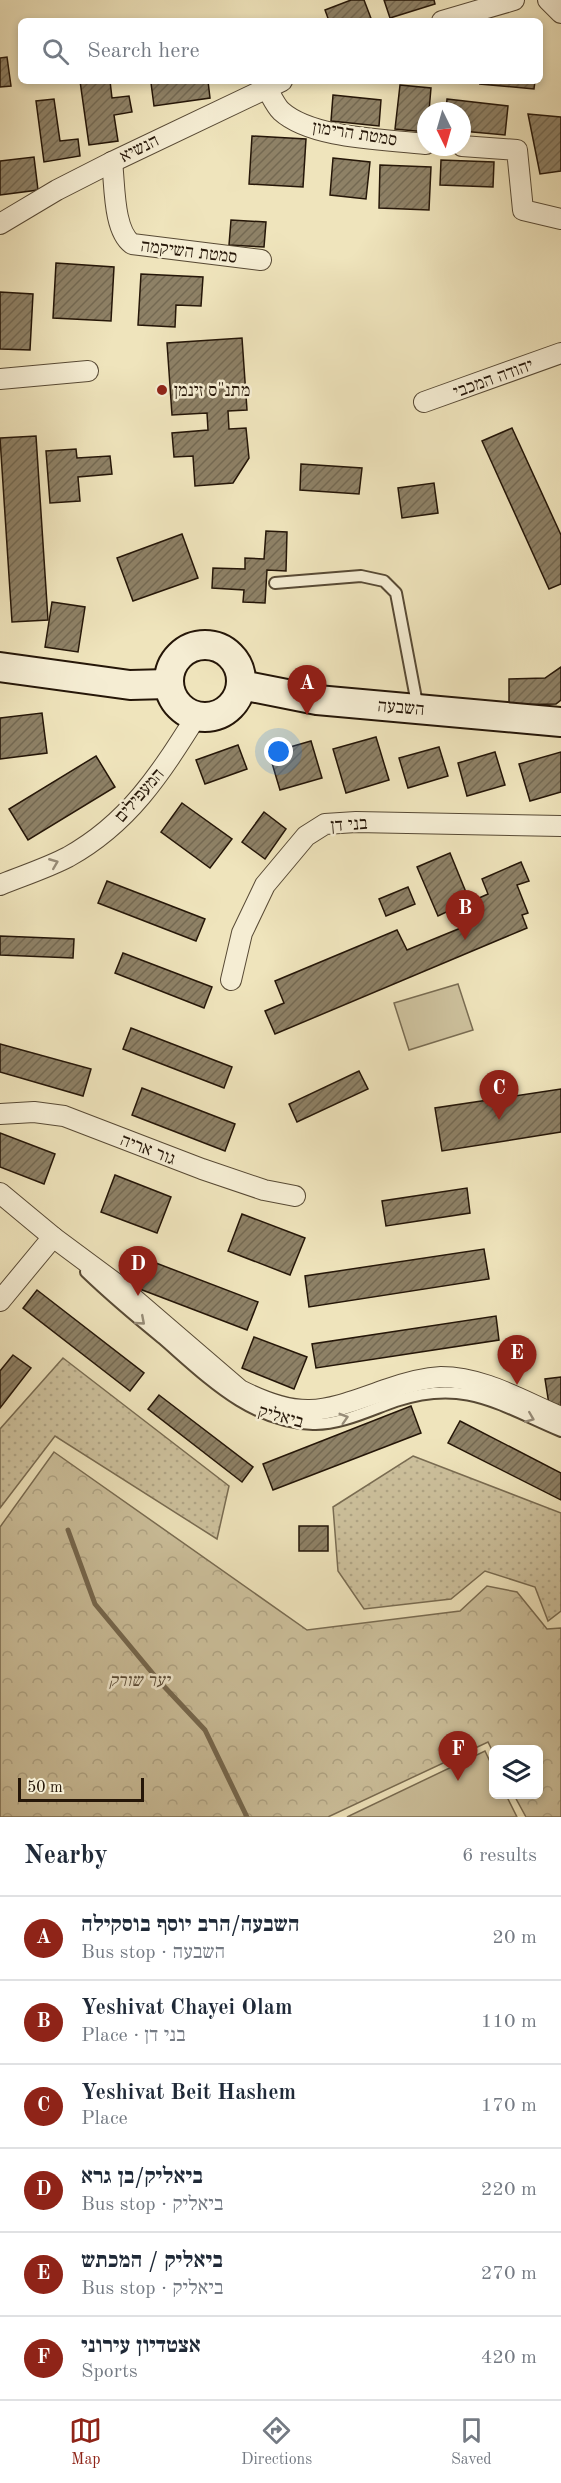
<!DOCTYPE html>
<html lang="en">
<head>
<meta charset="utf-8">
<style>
  :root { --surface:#fff; --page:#f2f2f3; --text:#1f2937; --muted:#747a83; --line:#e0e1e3; --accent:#8f2418 }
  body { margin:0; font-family:"Old Standard TT","Frank Ruhl Libre",serif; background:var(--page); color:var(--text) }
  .controls { position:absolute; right:18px; bottom:18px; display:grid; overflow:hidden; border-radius:9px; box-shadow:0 3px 9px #0003 }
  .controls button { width:54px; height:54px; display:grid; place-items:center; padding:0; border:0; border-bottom:2px solid var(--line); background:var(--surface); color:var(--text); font:30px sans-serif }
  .compass { position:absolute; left:417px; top:102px; width:54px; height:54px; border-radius:50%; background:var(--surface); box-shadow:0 3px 9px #0003; rotate:175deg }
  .scale { position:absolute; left:18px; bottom:15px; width:126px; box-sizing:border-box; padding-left:6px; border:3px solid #251608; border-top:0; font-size:16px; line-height:21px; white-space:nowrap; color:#251608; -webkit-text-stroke:4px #f5edd3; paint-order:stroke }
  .you { position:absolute; left:279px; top:752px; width:21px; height:21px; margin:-15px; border:4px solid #fff; border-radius:50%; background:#1a73e8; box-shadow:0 0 0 9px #1a73e833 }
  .badge { display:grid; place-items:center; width:39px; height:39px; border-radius:50%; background:var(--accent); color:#fff; font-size:20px; font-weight:700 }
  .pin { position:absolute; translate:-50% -50px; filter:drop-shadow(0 2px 3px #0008) }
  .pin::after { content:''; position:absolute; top:32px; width:21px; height:18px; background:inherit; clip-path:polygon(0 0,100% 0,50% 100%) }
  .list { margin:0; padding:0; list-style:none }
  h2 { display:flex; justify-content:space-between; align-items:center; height:78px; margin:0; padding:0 24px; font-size:26px }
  h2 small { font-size:20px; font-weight:400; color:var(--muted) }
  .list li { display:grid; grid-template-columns:39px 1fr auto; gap:18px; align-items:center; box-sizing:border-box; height:84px; padding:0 24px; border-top:2px solid var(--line) }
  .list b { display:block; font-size:22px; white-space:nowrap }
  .list p { margin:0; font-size:20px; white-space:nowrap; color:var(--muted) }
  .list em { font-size:20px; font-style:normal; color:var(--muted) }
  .icon { flex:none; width:33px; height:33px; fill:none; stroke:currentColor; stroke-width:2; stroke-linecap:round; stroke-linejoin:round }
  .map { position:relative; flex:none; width:561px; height:1817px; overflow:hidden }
  .search { position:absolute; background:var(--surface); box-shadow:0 3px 9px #0003; left:18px; right:18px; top:18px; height:66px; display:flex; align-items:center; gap:15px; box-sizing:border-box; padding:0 21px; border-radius:9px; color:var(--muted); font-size:22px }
  .sheet { height:582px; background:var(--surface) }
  nav { display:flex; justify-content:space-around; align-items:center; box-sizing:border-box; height:84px; border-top:2px solid var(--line); background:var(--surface); font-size:16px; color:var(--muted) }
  nav a { display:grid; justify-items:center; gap:3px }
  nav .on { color:var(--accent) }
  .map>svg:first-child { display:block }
  .grass { fill:url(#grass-dots); stroke:#796c52; stroke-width:1.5 }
  .forest { fill:url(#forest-crowns); stroke:#796c52; stroke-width:1.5 }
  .garden { fill:#cdc19d; stroke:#796c52; stroke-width:1.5 }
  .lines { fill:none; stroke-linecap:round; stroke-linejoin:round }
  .stream { stroke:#75684f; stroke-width:5 }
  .building { fill:url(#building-hatch); stroke:#251608; stroke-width:1.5 }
  .lane-casing { stroke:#584a35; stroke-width:14 }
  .street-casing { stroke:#584a35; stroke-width:22 }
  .secondary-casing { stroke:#251608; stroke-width:32 }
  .lane { stroke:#f5edd3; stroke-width:10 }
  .street { stroke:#f5edd3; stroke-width:20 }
  .secondary { stroke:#f5edd3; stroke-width:28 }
  .oneway { stroke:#978c78 }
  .poi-dot { fill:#8f2418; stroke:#f5edd3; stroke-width:2 }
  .labels { text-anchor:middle; stroke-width:5; stroke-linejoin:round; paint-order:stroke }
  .street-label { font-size:18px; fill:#251608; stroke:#f5edd3 }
  .poi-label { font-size:18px; fill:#251608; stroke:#f5edd3; text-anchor:start }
  .park-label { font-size:18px; font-style:italic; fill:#574935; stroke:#f5edd3 }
</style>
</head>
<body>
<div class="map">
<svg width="561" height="1817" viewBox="0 0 561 1817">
  <defs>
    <pattern id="grass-dots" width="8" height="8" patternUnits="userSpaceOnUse" patternTransform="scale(1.5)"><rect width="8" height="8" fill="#cdc19d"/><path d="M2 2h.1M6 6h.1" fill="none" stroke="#b0a586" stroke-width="1.8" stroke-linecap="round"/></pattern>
    <pattern id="forest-crowns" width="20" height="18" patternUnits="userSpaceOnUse" patternTransform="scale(1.5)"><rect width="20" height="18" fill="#cdc19d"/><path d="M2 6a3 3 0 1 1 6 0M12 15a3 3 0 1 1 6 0" fill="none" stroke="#b0a586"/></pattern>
    <pattern id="building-hatch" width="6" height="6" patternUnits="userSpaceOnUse" patternTransform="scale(1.5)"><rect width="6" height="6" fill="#8e8166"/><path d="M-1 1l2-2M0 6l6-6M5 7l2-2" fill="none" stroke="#746952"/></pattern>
  </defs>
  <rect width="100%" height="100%" fill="#efe4bc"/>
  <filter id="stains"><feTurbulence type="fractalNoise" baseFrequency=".00333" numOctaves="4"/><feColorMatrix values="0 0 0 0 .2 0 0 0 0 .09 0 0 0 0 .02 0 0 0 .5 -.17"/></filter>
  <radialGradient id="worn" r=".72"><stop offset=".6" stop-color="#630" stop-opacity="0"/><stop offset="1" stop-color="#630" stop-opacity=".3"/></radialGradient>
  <!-- grass -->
  <g class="grass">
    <polygon points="63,1358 229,1486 217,1539 55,1436 0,1508 0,1429"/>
    <polygon points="413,1456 561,1513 561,1611 548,1621 535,1587 485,1571 451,1599 364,1609 338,1571 333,1507"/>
  </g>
  <!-- forest -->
  <polygon class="forest" points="54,1452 307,1630 460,1611 487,1586 517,1592 547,1629 561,1628 561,1817 526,1817 514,1795 538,1794 538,1750 494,1750 493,1752 488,1742 328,1817 0,1817 0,1527"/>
  <!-- garden -->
  <g class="garden">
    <polygon points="458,984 473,1030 409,1050 394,1003"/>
    <polygon points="485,1751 493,1768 494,1794 506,1795 517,1817 347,1817"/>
  </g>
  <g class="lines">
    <!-- stream -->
    <polyline class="stream" points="68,1530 95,1604 159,1681 205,1730 247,1817"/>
  </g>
  <!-- building -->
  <g class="building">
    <polygon points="351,0 364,0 372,21 329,21 325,10"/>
    <polygon points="384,0 434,0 435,4 390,18"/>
    <polygon points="7,57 11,86 0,87 0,58"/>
    <polygon points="80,81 110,81 112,98 129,96 132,112 114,115 118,141 89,145"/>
    <polygon points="164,81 208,81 210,98 154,106 151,83"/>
    <polygon points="481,81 535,81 534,89 480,84"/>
    <polygon points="400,85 431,88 429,111 426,111 426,132 395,129"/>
    <polygon points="333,95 381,100 379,126 331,121"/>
    <polygon points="54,99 60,141 78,139 80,156 44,162 36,101"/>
    <polygon points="447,99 508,106 505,135 462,131 462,111 446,111"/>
    <polygon points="528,114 561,117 561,171 540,174"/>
    <polygon points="252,136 306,139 303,187 249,184"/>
    <polygon points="34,157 38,190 0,195 0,161"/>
    <polygon points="333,158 370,162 366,199 330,195"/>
    <polygon points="441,160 494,162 493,187 440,185"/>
    <polygon points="380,165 431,167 429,210 379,208"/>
    <polygon points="231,220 266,222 264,247 229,245"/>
    <polygon points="56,263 114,267 111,321 53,318"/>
    <polygon points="141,274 203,277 201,306 176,305 175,327 138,325"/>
    <polygon points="0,292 33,294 30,350 0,349"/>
    <polygon points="242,338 247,410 228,411 229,429 246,428 249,458 233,483 195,486 193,456 174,457 172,433 208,430 207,413 172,415 167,343"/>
    <polygon points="512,428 561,535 561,584 549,589 482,441"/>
    <polygon points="36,436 48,620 12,622 0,438"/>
    <polygon points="76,449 77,458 110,456 112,474 78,477 80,501 50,503 46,451"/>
    <polygon points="301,464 362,468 359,494 300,490"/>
    <polygon points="434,483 438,513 402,518 398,488"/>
    <polygon points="266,531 287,532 286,571 267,570 265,603 243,602 244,590 212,588 213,568 245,569 245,558 264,559"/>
    <polygon points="182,534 198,578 133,601 117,558"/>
    <polygon points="52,602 85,607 78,652 45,647"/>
    <polygon points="561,667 561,700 556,704 509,705 509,679 545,678"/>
    <polygon points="42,713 47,753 0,759 0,718"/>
    <polygon points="376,737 389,780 346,793 333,749"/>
    <polygon points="311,741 322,778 280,790 269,753"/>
    <polygon points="238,745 247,769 205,784 196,760"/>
    <polygon points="439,747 448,776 408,788 399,758"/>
    <polygon points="495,752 505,785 467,796 458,763"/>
    <polygon points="561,752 561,792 530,801 519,764"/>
    <polygon points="96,756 115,787 28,840 9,809"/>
    <polygon points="182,803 232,839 210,868 161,832"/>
    <polygon points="264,812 286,829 265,859 242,842"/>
    <polygon points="450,853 470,902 488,894 482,879 521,862 529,881 517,885 528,913 522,915 527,928 275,1034 265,1011 284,1003 275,981 397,930 407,950 468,925 459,906 438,916 417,867"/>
    <polygon points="107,881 205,919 196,941 98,903"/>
    <polygon points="408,887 415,904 386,916 379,899"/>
    <polygon points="0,936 74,939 73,958 0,955"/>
    <polygon points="123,953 212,987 204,1008 115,973"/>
    <polygon points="131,1028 232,1067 224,1088 123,1049"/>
    <polygon points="0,1044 91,1069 83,1096 0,1072"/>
    <polygon points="359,1071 368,1089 297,1122 289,1104"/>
    <polygon points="142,1088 235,1124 225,1151 132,1115"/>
    <polygon points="561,1089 561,1132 442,1151 435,1108"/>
    <polygon points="0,1133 55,1154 44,1184 0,1167"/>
    <polygon points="115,1175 171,1197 157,1233 101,1212"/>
    <polygon points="467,1188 470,1213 386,1226 382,1201"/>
    <polygon points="242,1214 305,1238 290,1275 228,1251"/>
    <polygon points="484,1249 489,1279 309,1307 305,1276"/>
    <polygon points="135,1255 258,1302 247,1330 124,1283"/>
    <polygon points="37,1290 144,1373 130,1391 23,1308"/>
    <polygon points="496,1316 499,1340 316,1368 312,1344"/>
    <polygon points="254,1337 307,1357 294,1389 242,1368"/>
    <polygon points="13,1355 31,1368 0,1408 0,1371"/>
    <polygon points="561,1377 561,1410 550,1411 545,1379"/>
    <polygon points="159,1395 253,1467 242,1482 148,1409"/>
    <polygon points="411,1406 421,1433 273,1490 263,1464"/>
    <polygon points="460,1421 561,1473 561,1500 448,1443"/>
    <rect x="299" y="1526" width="29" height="25"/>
  </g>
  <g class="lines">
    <defs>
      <g id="lane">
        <polyline points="275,583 361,576 384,581 396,593 418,709"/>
        <path d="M 86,1272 C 110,1295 136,1317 162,1338 C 207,1377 250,1422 313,1424 C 340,1425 370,1410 396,1401 C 465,1378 499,1405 561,1431"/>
      </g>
      <g id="street">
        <polyline points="548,0 561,13"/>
        <polyline points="442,21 514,0"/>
        <path d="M 266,87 C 271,95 275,105 281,111 C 312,139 384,139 426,144"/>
        <polyline points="462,146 517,150 523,210 561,219"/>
        <path d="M 112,162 C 115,184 113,230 132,244 L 261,260"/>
        <polyline points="0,224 57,190 112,162 282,81"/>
        <polyline points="0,379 88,371"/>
        <polyline points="424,402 561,353"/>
        <path d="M 0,885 C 22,876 47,868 68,857 C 129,823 160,774 196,717"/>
        <polyline points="231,980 242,933 265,885 306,836 325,824 356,822 561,826"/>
        <polyline points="0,1114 34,1112 64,1116 202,1169 264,1190 295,1196"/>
        <path d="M 0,1193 L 53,1237 L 119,1286 L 240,1390 C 304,1422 324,1411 388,1389 C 405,1383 422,1378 441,1377 C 484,1377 522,1401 561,1417"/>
        <polyline points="0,1301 53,1237"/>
      </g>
      <g id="secondary">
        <circle cx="205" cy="681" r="36"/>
        <polyline points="0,667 130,685 168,684"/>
        <polyline points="241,685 317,700 561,722"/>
      </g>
    </defs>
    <!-- lane casing -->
    <use href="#lane" class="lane-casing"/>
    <!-- street casing -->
    <use href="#street" class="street-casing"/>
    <!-- secondary casing -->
    <use href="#secondary" class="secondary-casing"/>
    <!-- lane -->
    <use href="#lane" class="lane"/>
    <!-- street -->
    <use href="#street" class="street"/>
    <!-- secondary -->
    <use href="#secondary" class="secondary"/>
  </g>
  <!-- one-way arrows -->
  <defs><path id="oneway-chevron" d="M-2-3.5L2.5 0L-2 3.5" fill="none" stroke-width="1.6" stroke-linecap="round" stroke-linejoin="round" transform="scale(1.5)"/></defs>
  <g class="oneway">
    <use href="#oneway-chevron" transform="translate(54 863) rotate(-22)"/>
    <use href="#oneway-chevron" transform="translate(141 1321) rotate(41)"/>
    <use href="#oneway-chevron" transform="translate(344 1418) rotate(-17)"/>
    <use href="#oneway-chevron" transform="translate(530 1418) rotate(22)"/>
  </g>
  <!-- markers -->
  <circle class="poi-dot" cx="162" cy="390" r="6"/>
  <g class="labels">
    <!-- street labels -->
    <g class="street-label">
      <text transform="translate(355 133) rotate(9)" y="6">סמטת הרימון</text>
      <text transform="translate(139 148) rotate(-26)" y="6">הנשיא</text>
      <text transform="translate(189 251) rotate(7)" y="6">סמטת השיקמה</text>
      <text transform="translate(493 378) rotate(-20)" y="6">יהודה המכבי</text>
      <text transform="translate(401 707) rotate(5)" y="6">השבעה</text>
      <text transform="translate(139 795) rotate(-49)" y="6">המעפילים</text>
      <text transform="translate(349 824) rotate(-4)" y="6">בני דן</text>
      <text transform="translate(148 1149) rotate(21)" y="6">גור אריה</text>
      <text transform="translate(281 1416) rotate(15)" y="6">ביאליק</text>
    </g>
    <!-- poi labels -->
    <g class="poi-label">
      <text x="174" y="396">מתנ"ס זינמן</text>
    </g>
    <!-- park labels -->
    <g class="park-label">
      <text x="139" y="1686">יער שורק</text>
    </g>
  </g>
  <rect width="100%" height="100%" filter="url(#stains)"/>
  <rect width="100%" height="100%" fill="url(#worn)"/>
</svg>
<div class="controls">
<button><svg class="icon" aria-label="layers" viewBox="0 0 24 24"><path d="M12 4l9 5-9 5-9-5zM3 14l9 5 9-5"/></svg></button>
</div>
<svg class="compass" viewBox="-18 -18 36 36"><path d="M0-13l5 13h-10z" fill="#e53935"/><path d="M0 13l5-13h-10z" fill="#747a83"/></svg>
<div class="scale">50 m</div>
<div class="you"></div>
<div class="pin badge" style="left:307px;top:715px">A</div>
<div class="pin badge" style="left:465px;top:940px">B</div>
<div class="pin badge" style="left:499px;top:1120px">C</div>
<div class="pin badge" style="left:138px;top:1296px">D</div>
<div class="pin badge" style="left:517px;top:1385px">E</div>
<div class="pin badge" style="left:458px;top:1781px">F</div>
<div class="search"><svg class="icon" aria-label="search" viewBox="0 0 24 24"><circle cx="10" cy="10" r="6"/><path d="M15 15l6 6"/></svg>Search here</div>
</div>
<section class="sheet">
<h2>Nearby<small>6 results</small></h2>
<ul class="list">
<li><span class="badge">A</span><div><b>השבעה/הרב יוסף בוסקילה</b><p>Bus stop · השבעה</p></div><em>20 m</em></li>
<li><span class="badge">B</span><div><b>Yeshivat Chayei Olam</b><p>Place · בני דן</p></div><em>110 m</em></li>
<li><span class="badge">C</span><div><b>Yeshivat Beit Hashem</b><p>Place</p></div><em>170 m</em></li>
<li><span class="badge">D</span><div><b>ביאליק/בן גרא</b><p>Bus stop · ביאליק</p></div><em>220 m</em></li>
<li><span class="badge">E</span><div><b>ביאליק / המכתש</b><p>Bus stop · ביאליק</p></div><em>270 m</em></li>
<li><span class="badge">F</span><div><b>אצטדיון עירוני</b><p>Sports</p></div><em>420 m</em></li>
</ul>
</section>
<nav>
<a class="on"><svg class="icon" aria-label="map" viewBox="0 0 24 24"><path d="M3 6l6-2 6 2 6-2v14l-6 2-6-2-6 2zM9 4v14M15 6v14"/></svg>Map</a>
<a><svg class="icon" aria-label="directions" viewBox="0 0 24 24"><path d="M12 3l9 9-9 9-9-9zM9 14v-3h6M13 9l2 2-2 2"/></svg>Directions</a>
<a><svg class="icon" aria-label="saved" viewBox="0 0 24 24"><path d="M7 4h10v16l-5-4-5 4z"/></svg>Saved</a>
</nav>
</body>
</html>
